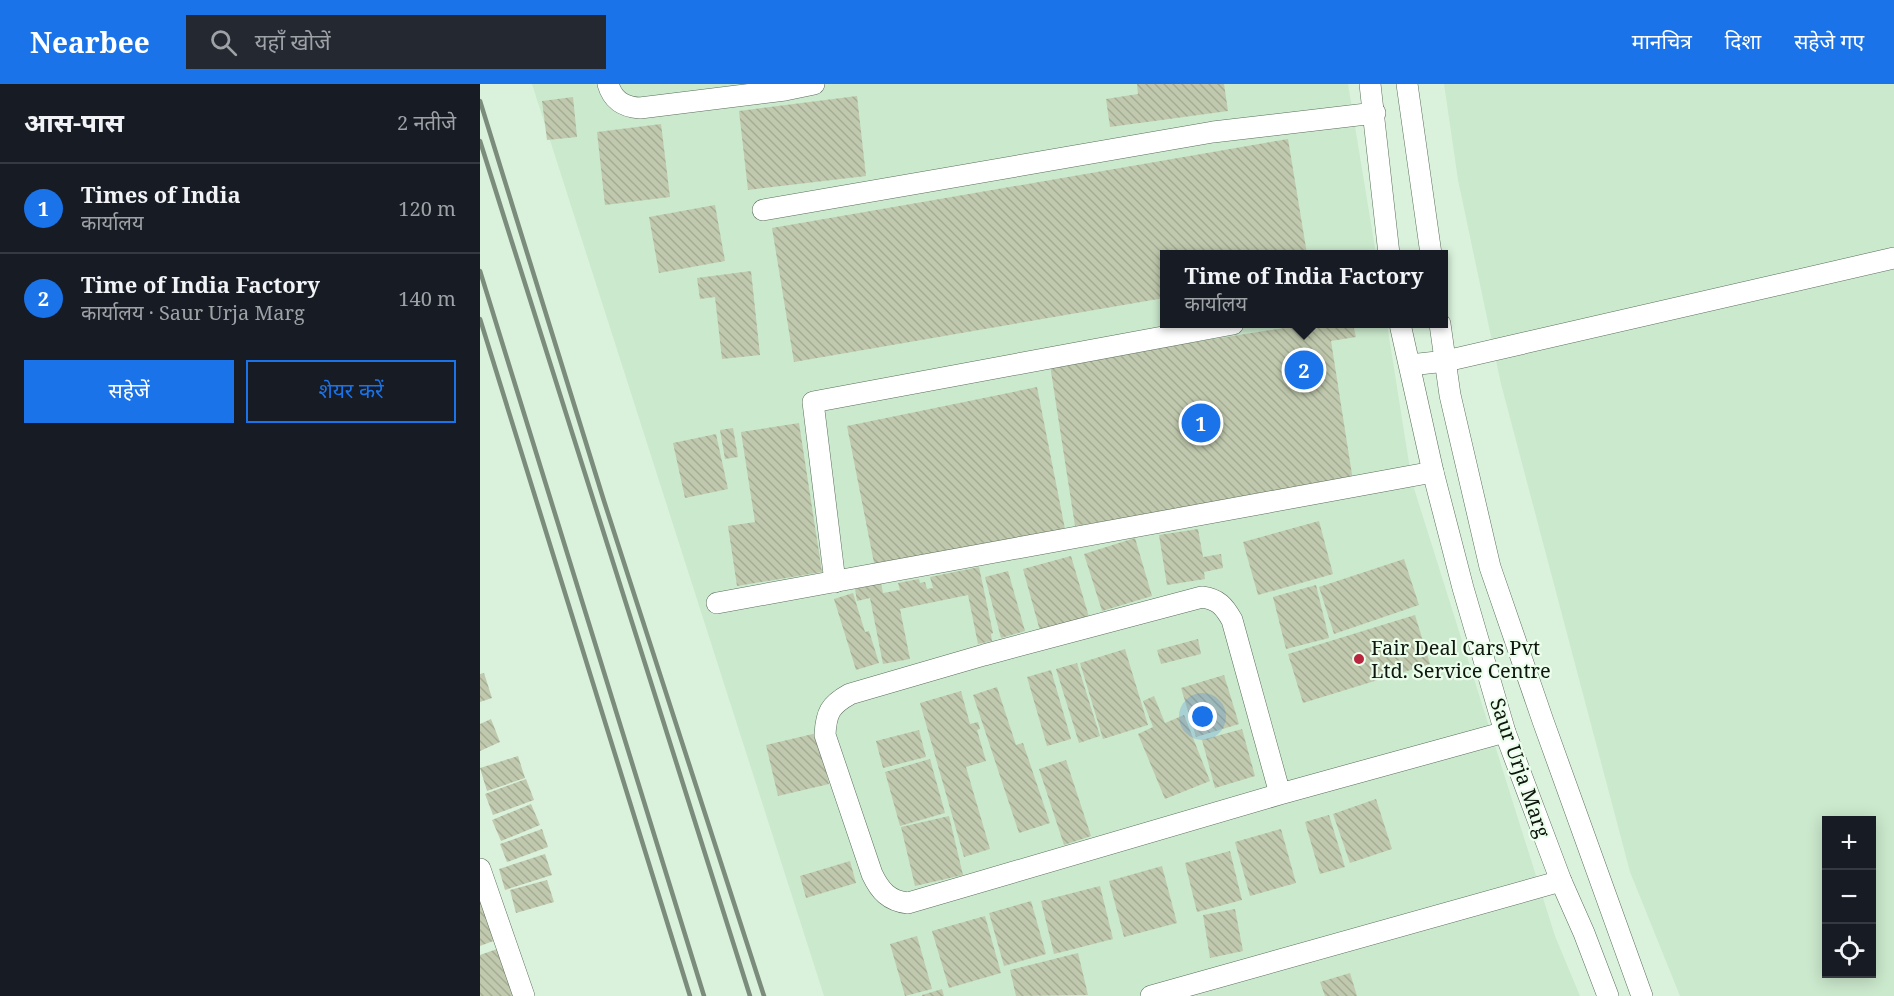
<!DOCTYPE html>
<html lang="hi">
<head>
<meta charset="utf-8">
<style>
  :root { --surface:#171b24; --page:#242831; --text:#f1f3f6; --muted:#9ea1a6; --line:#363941; --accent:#1a73e8 }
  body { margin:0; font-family:"Noto Serif","Noto Sans Devanagari",serif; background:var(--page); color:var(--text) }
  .controls { position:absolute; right:18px; bottom:18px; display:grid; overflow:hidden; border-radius:0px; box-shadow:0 3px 15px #0003 }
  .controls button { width:54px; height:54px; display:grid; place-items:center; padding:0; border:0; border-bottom:2px solid var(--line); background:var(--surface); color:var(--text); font:30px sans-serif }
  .you { position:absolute; left:723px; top:633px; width:21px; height:21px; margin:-15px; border:4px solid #fff; border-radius:50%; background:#1a73e8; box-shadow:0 0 0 9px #1a73e833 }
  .badge { display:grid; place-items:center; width:39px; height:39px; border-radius:50%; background:var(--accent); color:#fff; font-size:20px; font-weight:700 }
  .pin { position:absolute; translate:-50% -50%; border:3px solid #fff; box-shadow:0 2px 6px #0006 }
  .popup { position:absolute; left:680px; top:166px; width:288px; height:78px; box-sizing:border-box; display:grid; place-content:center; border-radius:0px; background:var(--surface); filter:drop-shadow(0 2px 4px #0005); font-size:20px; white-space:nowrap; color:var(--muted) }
  .popup b { font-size:22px; color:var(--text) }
  .popup::after { content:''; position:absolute; left:50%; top:100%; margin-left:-12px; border:12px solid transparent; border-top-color:var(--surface) }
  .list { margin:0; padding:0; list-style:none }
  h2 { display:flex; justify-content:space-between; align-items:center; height:78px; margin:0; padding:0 24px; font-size:26px }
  h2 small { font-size:20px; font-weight:400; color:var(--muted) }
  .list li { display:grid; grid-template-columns:39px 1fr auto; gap:18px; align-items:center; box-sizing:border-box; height:90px; padding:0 24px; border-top:2px solid var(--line) }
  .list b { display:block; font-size:22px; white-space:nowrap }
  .list p { margin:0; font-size:20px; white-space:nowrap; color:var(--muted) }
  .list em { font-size:20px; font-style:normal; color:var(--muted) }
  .actions { display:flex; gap:12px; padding:18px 24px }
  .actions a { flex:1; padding:14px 0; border:2px solid var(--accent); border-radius:0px; text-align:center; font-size:21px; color:var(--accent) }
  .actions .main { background:var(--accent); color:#fff }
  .icon { flex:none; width:33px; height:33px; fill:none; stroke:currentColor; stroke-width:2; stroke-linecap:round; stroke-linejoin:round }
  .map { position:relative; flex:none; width:1414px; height:912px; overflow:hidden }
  header { display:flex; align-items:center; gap:36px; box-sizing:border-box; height:84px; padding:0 30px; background:var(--accent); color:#fff }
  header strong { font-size:28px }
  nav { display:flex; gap:33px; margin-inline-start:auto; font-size:21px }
  .search { width:420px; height:54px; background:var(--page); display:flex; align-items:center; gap:15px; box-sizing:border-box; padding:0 21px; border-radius:0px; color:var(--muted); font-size:22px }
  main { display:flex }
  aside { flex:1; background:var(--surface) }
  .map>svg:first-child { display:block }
  .built { fill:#cbe9cd; fill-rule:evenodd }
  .building { fill:url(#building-back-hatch) }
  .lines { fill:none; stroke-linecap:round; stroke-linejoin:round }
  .minor-casing { stroke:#596e5a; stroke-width:22 }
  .minor { stroke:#fff; stroke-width:21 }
  .rail { stroke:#7b8c7c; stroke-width:4.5 }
  .poi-dot { fill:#b7253e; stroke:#ebfeec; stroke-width:2 }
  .labels { text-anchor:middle; stroke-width:4.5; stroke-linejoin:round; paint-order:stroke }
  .poi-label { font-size:20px; fill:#0e160e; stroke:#ebfeec; text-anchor:start }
  .street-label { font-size:20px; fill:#0e160e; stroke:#ebfeec }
</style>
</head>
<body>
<header>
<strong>Nearbee</strong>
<div class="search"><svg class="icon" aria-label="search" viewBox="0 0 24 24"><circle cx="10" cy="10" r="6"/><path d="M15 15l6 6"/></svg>यहाँ खोजें</div>
<nav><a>मानचित्र</a><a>दिशा</a><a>सहेजे गए</a></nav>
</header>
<main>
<aside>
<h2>आस-पास<small>2 नतीजे</small></h2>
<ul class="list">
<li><span class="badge">1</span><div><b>Times of India</b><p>कार्यालय</p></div><em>120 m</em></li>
<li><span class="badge">2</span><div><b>Time of India Factory</b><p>कार्यालय · Saur Urja Marg</p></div><em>140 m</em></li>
</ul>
<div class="actions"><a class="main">सहेजें</a><a>शेयर करें</a></div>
</aside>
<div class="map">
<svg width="1414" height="912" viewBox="0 0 1414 912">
  <defs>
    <pattern id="building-back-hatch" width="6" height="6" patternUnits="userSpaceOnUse" patternTransform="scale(1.5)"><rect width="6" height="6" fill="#c0c9ad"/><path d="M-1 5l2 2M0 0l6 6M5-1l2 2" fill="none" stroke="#a4ac94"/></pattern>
  </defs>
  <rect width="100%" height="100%" fill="#daf2dc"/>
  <!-- built -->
  <g class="built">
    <polygon points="52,0 868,0 896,170 684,170 684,240 907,240 932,398 1075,852 1100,912 344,912"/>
    <path d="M 964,0 L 1414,0 L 1414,912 L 1200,912 L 1150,788 L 1021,300 L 978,96 ZM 1346,736 L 1392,736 L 1392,890 L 1346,890 Z"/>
  </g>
  <!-- building -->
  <g class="building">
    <polygon points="657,0 744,0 748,27 630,43 626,15 658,10"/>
    <polygon points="377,12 386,92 268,106 259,27"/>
    <polygon points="93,13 97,53 67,56 62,17"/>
    <polygon points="181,40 190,113 125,121 117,48"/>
    <polygon points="808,55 827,170 684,170 684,214 314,278 292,144"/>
    <polygon points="235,121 245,177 179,189 169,133"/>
    <polygon points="271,187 280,271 242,275 235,213 220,215 217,194"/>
    <polygon points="829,240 873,240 876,253 851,257 873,397 595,442 570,281"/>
    <polygon points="557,303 585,445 395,484 367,342"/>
    <polygon points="319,339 342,488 257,502 248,442 275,438 261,348"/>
    <polygon points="253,344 258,373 245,375 240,346"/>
    <polygon points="236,350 248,405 205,414 193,359"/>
    <polygon points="839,437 853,490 778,511 763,458"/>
    <polygon points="718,445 723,473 741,470 743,484 724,488 725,495 687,501 679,451"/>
    <polygon points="655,454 672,512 622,527 604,470"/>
    <polygon points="591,472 609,533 560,547 543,485"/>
    <polygon points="924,475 939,521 854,550 839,503"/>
    <polygon points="499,483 513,549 511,550 512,557 498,560 488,511 420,525 430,575 403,580 390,514 377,517 375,505 401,499 403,509 420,506 418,499 439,495 440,499 445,498 447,505 453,504 450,493"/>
    <polygon points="528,487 545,547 521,554 505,493"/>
    <polygon points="836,501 849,554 806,565 793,513"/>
    <polygon points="373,509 385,548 389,547 399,579 376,586 354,515"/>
    <polygon points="935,531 950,580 823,619 808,570"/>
    <polygon points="718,555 721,570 681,580 677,566"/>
    <polygon points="645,565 668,641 623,655 600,579"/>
    <polygon points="597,579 620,652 599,659 576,585"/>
    <polygon points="571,586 591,655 567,662 547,593"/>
    <polygon points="4,589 12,614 0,618 0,590"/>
    <polygon points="744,591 759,640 716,653 701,604"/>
    <polygon points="517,603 536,661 543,659 570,739 539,749 493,611"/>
    <polygon points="481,607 490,640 498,638 500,645 497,646 506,677 486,683 510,765 484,773 440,619"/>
    <polygon points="674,612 685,639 704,631 730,697 685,715 658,650 673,643 663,617"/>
    <polygon points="11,635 20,658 0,667 0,640"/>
    <polygon points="762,645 775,692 735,704 722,656"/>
    <polygon points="439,646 446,673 403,684 396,657"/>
    <polygon points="337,649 349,700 298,712 286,661"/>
    <polygon points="38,672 45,694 7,707 0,684"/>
    <polygon points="450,675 465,729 420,742 405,688"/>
    <polygon points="586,676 611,752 584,761 559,685"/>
    <polygon points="46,695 54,716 13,731 5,710"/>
    <polygon points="896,715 912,765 870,779 853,730"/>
    <polygon points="51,720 60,741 21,757 12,736"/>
    <polygon points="849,731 865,783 840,790 825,738"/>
    <polygon points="469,732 483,791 435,802 421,743"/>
    <polygon points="62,745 68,763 27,778 20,760"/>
    <polygon points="801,745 816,799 770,812 755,758"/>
    <polygon points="750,767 762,816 717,828 705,779"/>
    <polygon points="65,770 72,791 25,806 19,785"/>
    <polygon points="370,777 376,799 326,814 320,792"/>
    <polygon points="682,782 697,839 644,853 629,797"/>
    <polygon points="67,796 74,818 36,829 30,806"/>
    <polygon points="620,802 633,855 574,870 561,817"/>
    <polygon points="0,814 16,856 0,862"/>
    <polygon points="551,817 566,870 524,882 509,829"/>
    <polygon points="755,825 763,867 730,874 723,831"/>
    <polygon points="505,832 521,889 469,904 452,847"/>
    <polygon points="437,852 452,905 425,912 410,860"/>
    <polygon points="17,865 33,912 0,912 0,871"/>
    <polygon points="598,869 608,911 536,912 530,886"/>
    <polygon points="870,889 877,912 845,912 840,898"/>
    <polygon points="462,905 464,912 442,912 442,911"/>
  </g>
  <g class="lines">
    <defs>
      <g id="minor">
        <path d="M 128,0 C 133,17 144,23 160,24 L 305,6 L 334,0"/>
        <polyline points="890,0 909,170"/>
        <polyline points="927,0 951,170"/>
        <polyline points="283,126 733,48 895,29"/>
        <polyline points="920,240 953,388 983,504 1025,648 1081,797 1104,849 1128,912"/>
        <polyline points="960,240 970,311 1010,483 1063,637 1162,912"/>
        <polyline points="930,281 966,277 1414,174"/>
        <polyline points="355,498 333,318 753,240"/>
        <polyline points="237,519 953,388"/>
        <path d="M 800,710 L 752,536 C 744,522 738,515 722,513 L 504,571 L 370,610 C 350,621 346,629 345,651 L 392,790 C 400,807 409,817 428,819 L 800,710 L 1025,648"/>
        <polyline points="0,785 44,912"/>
        <polyline points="671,912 1081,797"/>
      </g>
    </defs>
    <!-- minor casing -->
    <use href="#minor" class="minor-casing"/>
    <!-- minor -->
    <use href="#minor" class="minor"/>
    <!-- rail -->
    <g class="rail">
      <polyline points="0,17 124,417 284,912"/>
      <polyline points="0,57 270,912"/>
      <polyline points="0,187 224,912"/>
      <polyline points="0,235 210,912"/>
    </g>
  </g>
  <!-- markers -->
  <circle class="poi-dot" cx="879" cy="575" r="6"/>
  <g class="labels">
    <!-- poi labels -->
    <g class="poi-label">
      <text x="891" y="571">Fair Deal Cars Pvt<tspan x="891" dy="23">Ltd. Service Centre</tspan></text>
    </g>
    <!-- street labels -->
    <g class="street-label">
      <text transform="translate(1040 684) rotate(71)" y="7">Saur Urja Marg</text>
    </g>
  </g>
</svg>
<div class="controls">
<button>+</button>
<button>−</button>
<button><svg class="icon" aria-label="locate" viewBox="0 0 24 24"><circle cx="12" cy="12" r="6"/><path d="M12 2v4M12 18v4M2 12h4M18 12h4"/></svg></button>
</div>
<div class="you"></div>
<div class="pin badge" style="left:721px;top:339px">1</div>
<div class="pin badge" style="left:824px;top:286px">2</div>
<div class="popup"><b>Time of India Factory</b>कार्यालय</div>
</div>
</main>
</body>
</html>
